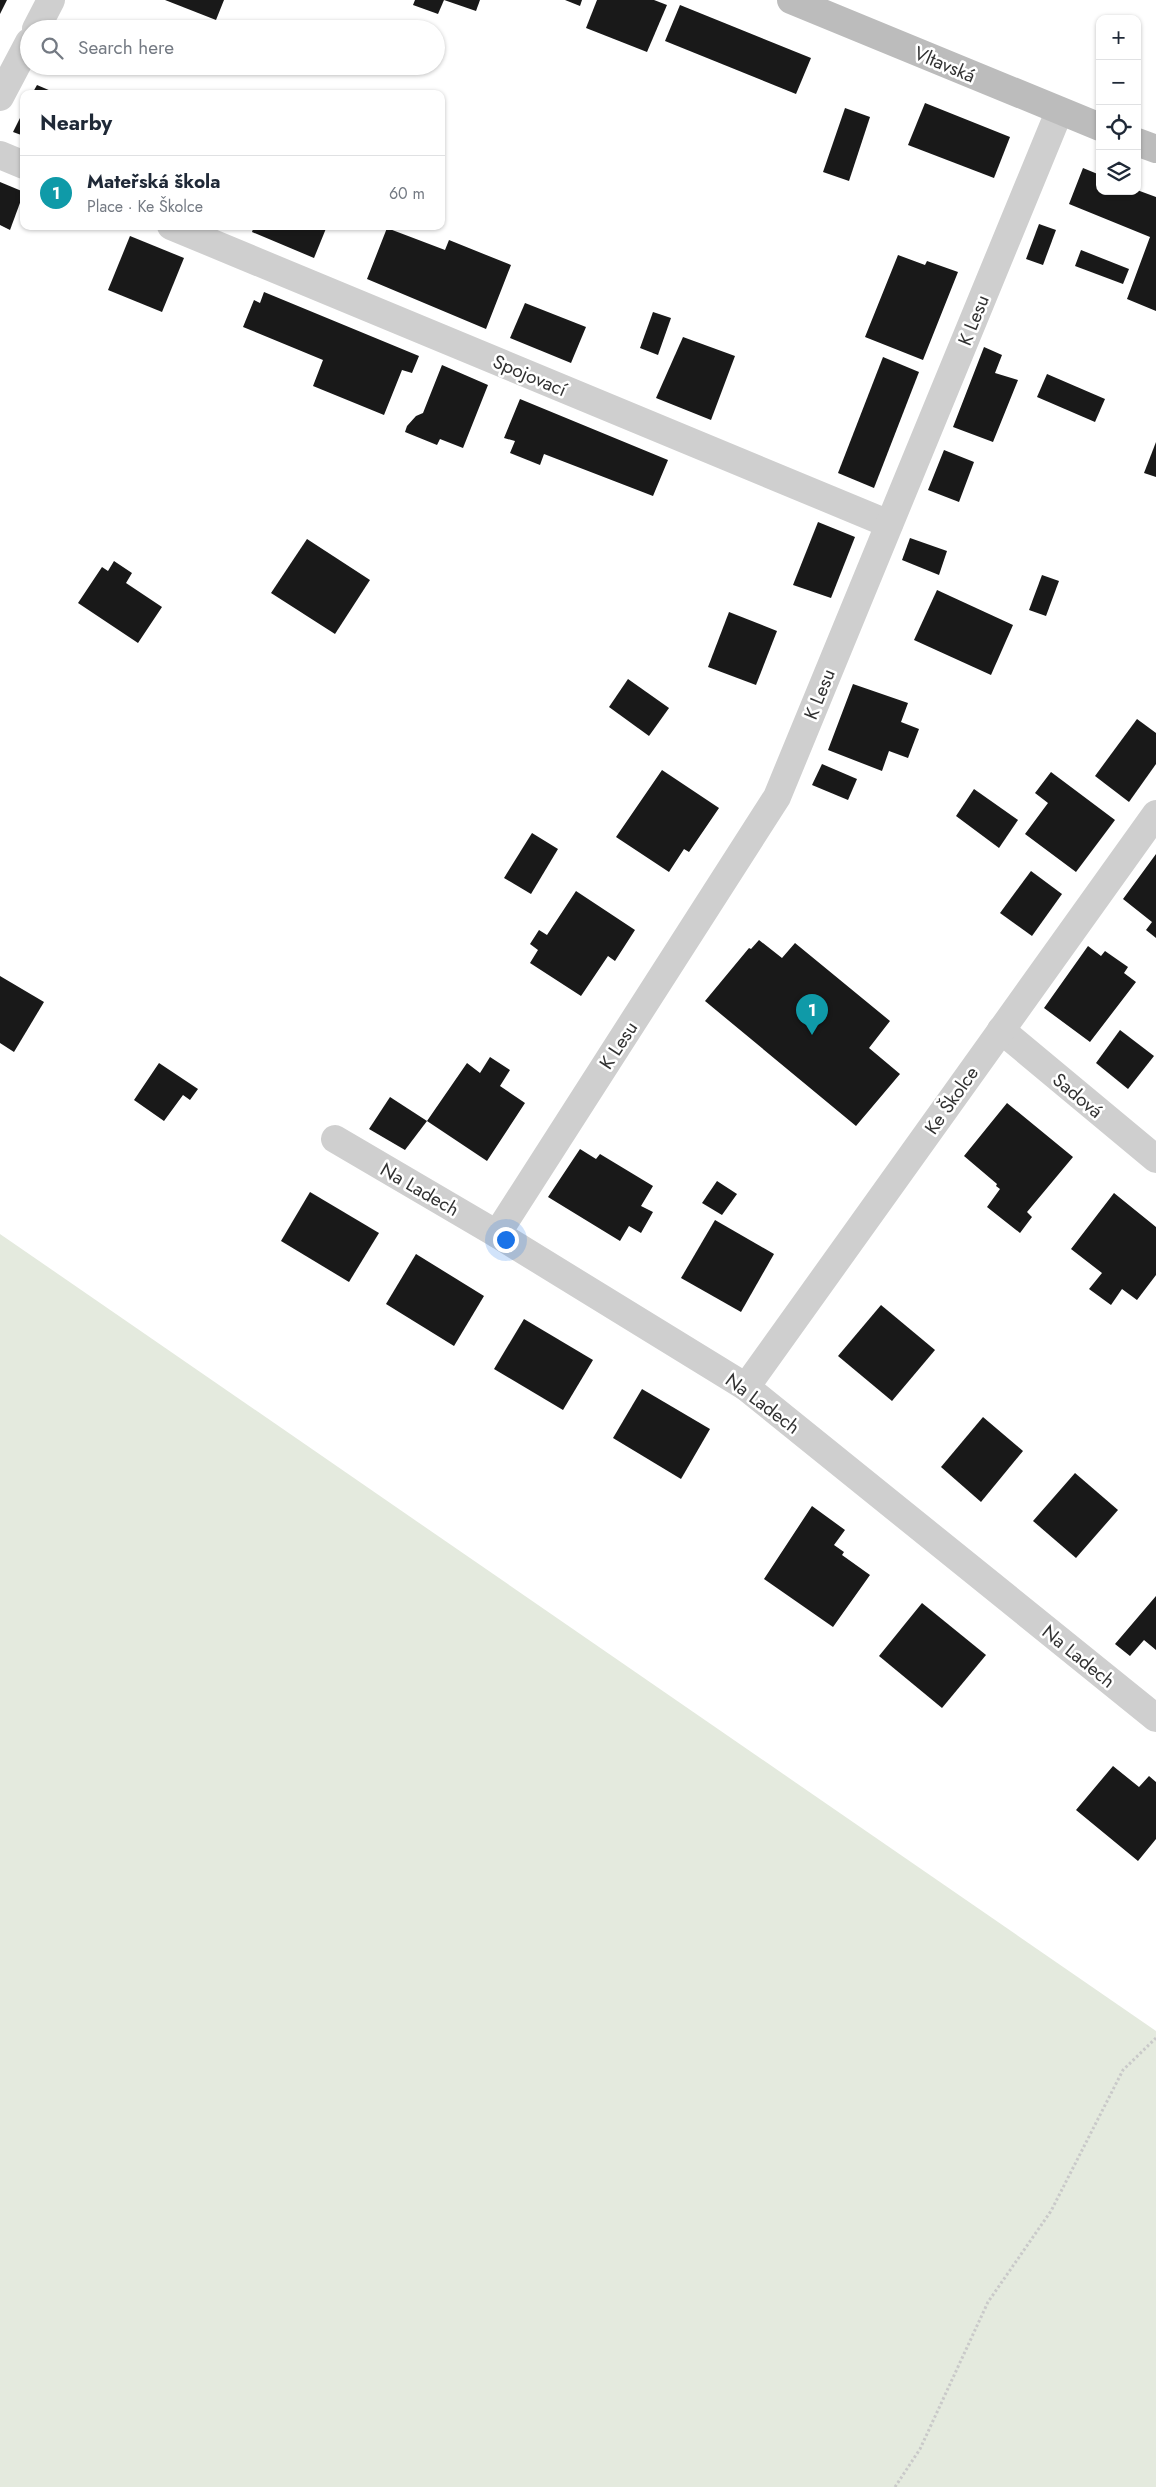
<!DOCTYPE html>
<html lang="en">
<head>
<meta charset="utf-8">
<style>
  :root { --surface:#fff; --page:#f6f6f7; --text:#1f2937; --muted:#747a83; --line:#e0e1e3; --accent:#7c3aed }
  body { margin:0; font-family:Jost,sans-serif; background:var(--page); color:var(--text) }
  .controls { position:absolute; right:15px; top:15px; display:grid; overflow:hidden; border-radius:10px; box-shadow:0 1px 4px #0004 }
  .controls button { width:45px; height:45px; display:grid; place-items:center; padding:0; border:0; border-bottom:1px solid var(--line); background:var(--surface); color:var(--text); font:25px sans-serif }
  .you { position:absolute; left:505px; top:1239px; width:18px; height:18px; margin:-12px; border:4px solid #fff; border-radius:50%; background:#1a73e8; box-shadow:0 0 0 8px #1a73e833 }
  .badge { display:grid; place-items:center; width:32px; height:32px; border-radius:50%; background:var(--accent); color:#fff; font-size:16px; font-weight:700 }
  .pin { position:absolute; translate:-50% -41px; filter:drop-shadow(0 1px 2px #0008) }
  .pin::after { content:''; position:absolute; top:26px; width:18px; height:15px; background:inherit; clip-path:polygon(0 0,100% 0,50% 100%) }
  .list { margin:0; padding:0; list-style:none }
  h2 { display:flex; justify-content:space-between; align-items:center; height:65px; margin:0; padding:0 20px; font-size:21px }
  h2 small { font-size:16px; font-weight:400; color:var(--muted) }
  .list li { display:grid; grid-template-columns:32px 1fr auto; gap:15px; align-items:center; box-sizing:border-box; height:75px; padding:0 20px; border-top:1px solid var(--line) }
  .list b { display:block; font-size:19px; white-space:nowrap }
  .list p { margin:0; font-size:16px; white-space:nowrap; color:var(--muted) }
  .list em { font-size:16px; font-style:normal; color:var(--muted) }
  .icon { flex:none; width:28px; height:28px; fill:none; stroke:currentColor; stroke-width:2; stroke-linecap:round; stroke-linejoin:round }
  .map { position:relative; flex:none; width:1156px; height:2487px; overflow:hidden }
  .search { position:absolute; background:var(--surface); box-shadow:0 1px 4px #0004; left:20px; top:20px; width:425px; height:55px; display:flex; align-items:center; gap:12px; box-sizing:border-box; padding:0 18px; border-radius:28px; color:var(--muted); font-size:19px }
  .panel { position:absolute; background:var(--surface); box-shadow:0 1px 4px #0004; left:20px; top:90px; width:425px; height:140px; border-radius:10px }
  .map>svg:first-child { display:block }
  .green { fill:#e4eade }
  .building { fill:#191919 }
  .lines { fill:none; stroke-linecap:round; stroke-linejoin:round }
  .path { stroke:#c9c9c9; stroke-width:3; stroke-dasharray:2.5 2.5; stroke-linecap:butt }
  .street { stroke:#cfcfcf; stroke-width:28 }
  .secondary { stroke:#bcbcbc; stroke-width:28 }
  .labels { text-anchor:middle; stroke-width:5; stroke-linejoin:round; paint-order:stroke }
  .street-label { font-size:19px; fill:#323232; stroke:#fff }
</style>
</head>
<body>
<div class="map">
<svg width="1156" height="2487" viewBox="0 0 1156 2487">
  <rect width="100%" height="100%" fill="#fff"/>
  <!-- green -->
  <polygon class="green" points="0,1234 1156,2031 1156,2487 0,2487"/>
  <!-- building -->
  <g class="building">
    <polygon points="0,0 7,0 0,14"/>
    <polygon points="165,0 224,0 216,20"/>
    <polygon points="415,0 444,0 438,14 413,5"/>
    <polygon points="444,0 480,0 476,11"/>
    <polygon points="565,0 582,0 580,6"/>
    <polygon points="597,0 654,0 667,5 647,52 586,28"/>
    <polygon points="680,5 811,58 796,94 665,41"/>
    <polygon points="37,85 58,94 32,94"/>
    <polygon points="925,103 1010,137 994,178 908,145"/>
    <polygon points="845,108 870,117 849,181 823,172"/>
    <polygon points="24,110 24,136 13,132"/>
    <polygon points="1083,168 1100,175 1100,191 1137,190 1156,197 1156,311 1127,299 1150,237 1069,204"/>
    <polygon points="0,182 24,192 10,230 0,225"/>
    <polygon points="1039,224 1056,230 1043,265 1026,259"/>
    <polygon points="254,226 327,226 314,258 252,232"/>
    <polygon points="387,228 445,250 449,240 511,265 486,329 367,279"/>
    <polygon points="130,236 184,258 162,312 108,290"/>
    <polygon points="1081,250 1129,269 1123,284 1075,266"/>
    <polygon points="898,255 925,265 927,261 958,272 923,360 865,337"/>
    <polygon points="264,292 419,356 412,373 402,370 384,415 313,386 323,360 243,327 254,300 260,303"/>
    <polygon points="525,303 586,327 571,363 510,338"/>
    <polygon points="653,312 671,318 658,355 640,348"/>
    <polygon points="683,337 735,356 711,420 656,398"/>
    <polygon points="984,347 1002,355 995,373 1018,380 993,442 953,427"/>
    <polygon points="883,357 919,372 874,488 838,473"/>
    <polygon points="442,365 488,385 463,448 440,439 437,445 405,432 407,426 416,416 423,413"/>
    <polygon points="1047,374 1105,399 1095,422 1037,397"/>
    <polygon points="520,399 668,460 653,496 544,454 540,465 510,453 515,441 504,438"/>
    <polygon points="1156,442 1156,477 1144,473"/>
    <polygon points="944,450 974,462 959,502 928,490"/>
    <polygon points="818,522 855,537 831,598 793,585"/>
    <polygon points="910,538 947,551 939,575 902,560"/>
    <polygon points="307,539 370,580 335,634 271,593"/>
    <polygon points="114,561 132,573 126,583 162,607 138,643 78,603 102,567 108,571"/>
    <polygon points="1042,575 1059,581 1046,616 1029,610"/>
    <polygon points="937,590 1013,625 991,675 914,640"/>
    <polygon points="729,612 777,631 756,685 708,667"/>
    <polygon points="628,679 669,708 649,736 609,707"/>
    <polygon points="853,684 908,703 901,722 919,729 908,758 889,751 882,771 828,750"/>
    <polygon points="1137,719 1156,733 1156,764 1129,802 1095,776"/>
    <polygon points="822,764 857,779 848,800 812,785"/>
    <polygon points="662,770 719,808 689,852 684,849 669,872 616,837"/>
    <polygon points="1051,772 1115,820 1076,872 1025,834 1048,803 1035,793"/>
    <polygon points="974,789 1018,820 999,848 956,816"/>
    <polygon points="532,833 558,849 531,894 504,878"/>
    <polygon points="1156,854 1156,938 1146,930 1152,922 1123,899"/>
    <polygon points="1031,871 1062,894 1032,936 1000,913"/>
    <polygon points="576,891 635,930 615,961 608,956 581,996 530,963 538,950 530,944 539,930 547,935"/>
    <polygon points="759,940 782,958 795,943 890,1021 869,1048 900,1074 856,1126 705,1001 749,948 751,949"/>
    <polygon points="1088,946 1101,956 1105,951 1128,967 1124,973 1136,982 1090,1042 1044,1008"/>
    <polygon points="0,976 44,1002 14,1052 0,1043"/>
    <polygon points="1120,1030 1154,1056 1128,1089 1096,1063"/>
    <polygon points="490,1057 510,1070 500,1086 525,1103 487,1161 427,1121 467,1063 480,1073"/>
    <polygon points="159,1063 198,1089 190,1100 183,1095 164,1121 134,1100"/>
    <polygon points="390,1097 427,1121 405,1150 369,1129"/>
    <polygon points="1007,1103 1073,1157 1027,1212 1032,1217 1020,1233 987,1207 1000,1189 996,1186 997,1184 964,1156"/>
    <polygon points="580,1149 596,1159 600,1154 653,1186 641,1206 653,1212 641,1233 629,1226 620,1241 548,1197"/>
    <polygon points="717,1181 737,1194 722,1215 702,1203"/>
    <polygon points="310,1192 379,1233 349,1282 281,1241"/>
    <polygon points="1114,1193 1156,1227 1156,1275 1137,1300 1122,1289 1111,1305 1089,1289 1102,1273 1071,1249"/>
    <polygon points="715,1220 774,1254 741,1312 681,1278"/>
    <polygon points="416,1254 484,1296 454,1346 386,1304"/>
    <polygon points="881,1305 935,1350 892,1401 838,1356"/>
    <polygon points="524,1319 593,1360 563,1410 494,1369"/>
    <polygon points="642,1389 710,1429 681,1479 613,1438"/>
    <polygon points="983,1417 1023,1451 981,1502 941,1467"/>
    <polygon points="1075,1473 1118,1510 1076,1558 1033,1521"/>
    <polygon points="812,1506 845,1530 834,1545 844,1552 842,1555 870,1575 833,1627 764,1579"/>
    <polygon points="1156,1596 1156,1650 1144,1640 1130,1656 1115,1644"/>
    <polygon points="922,1603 986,1655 942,1708 879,1656"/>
    <polygon points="1113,1766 1139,1787 1149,1776 1156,1782 1156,1839 1138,1861 1076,1810"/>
  </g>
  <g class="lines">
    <!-- path -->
    <polyline class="path" points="895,2487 920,2449 988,2302 1051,2211 1123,2070 1156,2038"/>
    <!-- street -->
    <g class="street">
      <polyline points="36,29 51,0"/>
      <polyline points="0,97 29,42"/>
      <polyline points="0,155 24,165"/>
      <polyline points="171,226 889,524"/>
      <polyline points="1001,1030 1156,1159"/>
      <polyline points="335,1139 497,1234 746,1387 1156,1718"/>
      <polyline points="497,1234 777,797 1059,112"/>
      <polyline points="746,1387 1156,814"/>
    </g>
    <!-- secondary -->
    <g class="secondary">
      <polyline points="791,0 1100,127"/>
      <polyline points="1137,142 1156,149"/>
    </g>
  </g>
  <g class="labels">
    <!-- street labels -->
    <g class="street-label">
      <text transform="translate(945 64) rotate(23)" y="7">Vltavská</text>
      <text transform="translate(973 320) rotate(-68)" y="7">K Lesu</text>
      <text transform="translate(530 375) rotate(23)" y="7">Spojovací</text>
      <text transform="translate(819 694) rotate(-68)" y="7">K Lesu</text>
      <text transform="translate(618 1045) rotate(-57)" y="7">K Lesu</text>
      <text transform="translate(1078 1095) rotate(40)" y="7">Sadová</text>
      <text transform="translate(951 1100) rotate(-55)" y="7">Ke Školce</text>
      <text transform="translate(420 1189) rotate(30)" y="7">Na Ladech</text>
      <text transform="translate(763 1403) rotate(37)" y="7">Na Ladech</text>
      <text transform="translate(1079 1656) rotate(39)" y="7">Na Ladech</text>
    </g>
  </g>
</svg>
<div class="controls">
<button>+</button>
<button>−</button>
<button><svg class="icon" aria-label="locate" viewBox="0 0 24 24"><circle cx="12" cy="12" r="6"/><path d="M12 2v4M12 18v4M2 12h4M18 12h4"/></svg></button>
<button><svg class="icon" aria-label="layers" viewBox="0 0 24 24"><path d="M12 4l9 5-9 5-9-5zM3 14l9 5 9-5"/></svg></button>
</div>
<div class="you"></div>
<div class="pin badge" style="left:812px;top:1035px;background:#0f9aa8">1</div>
<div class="search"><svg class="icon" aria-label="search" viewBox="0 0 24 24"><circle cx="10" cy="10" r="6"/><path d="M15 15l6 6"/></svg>Search here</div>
<section class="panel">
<h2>Nearby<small></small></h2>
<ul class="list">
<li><span class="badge" style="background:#0f9aa8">1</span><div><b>Mateřská škola</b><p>Place · Ke Školce</p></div><em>60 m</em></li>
</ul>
</section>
</div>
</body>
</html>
